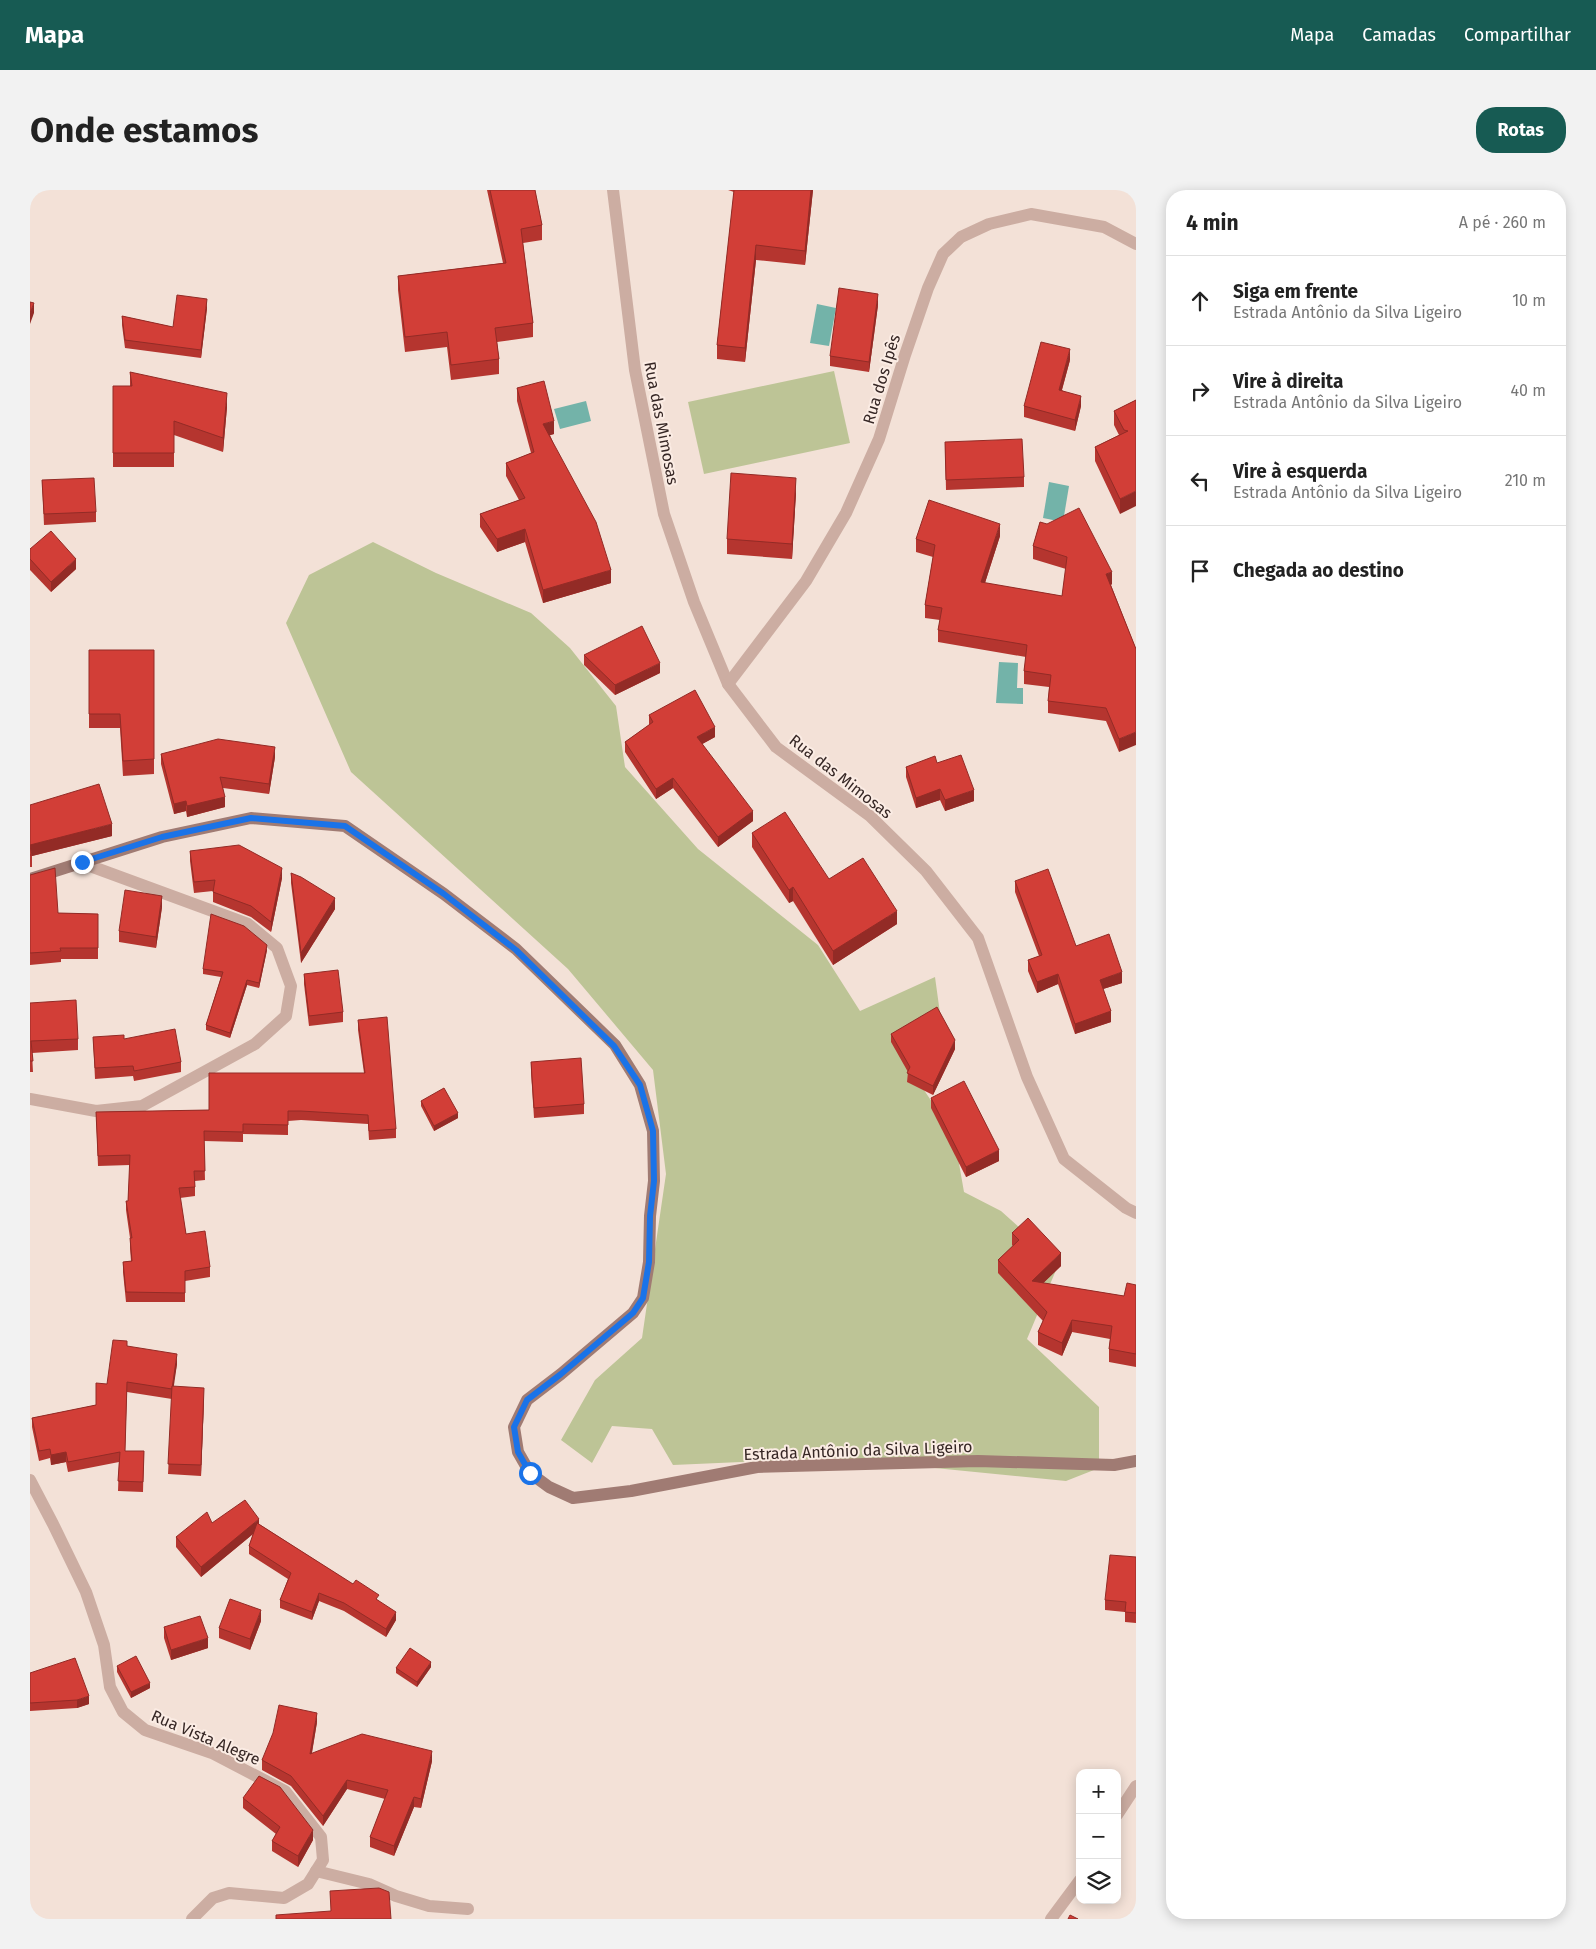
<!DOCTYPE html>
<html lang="pt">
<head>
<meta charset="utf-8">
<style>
  :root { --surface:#fff; --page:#f2f2f2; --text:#222; --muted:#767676; --line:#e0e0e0; --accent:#175b53 }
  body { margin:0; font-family:"Fira Sans",sans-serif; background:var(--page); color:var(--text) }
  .controls { position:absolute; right:15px; bottom:15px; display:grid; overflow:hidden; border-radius:10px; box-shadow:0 2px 12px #0003 }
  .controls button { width:45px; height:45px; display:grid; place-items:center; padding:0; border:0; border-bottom:1px solid var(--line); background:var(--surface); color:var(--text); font:25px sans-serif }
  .stop { position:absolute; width:15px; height:15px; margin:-11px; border:4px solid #1a73e8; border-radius:50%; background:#fff }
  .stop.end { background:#1a73e8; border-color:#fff; box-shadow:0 1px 5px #0008 }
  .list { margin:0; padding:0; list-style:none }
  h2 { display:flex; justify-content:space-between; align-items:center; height:65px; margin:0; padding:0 20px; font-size:21px }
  h2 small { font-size:16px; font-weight:400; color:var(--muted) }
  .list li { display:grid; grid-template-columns:32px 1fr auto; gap:15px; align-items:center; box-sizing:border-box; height:90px; padding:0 20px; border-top:1px solid var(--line) }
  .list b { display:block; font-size:19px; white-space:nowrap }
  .list p { margin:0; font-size:16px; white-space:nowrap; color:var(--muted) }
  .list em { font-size:16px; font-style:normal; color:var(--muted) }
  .icon { flex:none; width:28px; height:28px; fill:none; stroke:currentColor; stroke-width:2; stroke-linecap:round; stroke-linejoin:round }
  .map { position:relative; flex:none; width:1106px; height:1729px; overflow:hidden; border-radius:20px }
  header { display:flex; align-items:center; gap:30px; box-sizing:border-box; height:70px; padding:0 25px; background:var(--accent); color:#fff }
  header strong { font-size:24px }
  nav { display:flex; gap:28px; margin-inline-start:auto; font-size:18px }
  .intro { display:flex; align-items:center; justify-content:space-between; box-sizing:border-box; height:120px; padding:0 30px }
  h1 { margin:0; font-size:35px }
  .button { padding:12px 22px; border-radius:20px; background:var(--accent); color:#fff; font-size:18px; font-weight:700 }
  main { display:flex; gap:30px; padding:0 30px }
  aside { flex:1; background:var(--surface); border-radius:20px; box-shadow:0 2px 12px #0003 }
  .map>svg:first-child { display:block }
  .green { fill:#bdc496 }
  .water { fill:#73b3a9 }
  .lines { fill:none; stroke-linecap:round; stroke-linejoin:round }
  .street { stroke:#ccada2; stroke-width:12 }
  .secondary { stroke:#a07b73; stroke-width:12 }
  .wall { fill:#b5352f }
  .shaded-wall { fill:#932b26 }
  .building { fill:#d23e37; stroke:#932b26 }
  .route { stroke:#1a73e8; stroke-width:6 }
  .labels { text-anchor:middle; stroke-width:4; stroke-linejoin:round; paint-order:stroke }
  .street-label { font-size:16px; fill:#362725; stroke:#fbece4 }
</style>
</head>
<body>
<header>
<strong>Mapa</strong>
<nav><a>Mapa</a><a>Camadas</a><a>Compartilhar</a></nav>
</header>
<div class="intro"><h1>Onde estamos</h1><a class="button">Rotas</a></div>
<main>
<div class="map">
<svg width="1106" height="1729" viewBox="0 0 1106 1729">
  <rect width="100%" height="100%" fill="#f3e1d7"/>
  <!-- green -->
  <g class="green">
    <polygon points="804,181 820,253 674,284 658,212"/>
    <polygon points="343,352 406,383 501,423 540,458 586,516 595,577 668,659 788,755 830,821 905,787 913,845 876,873 924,945 934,1002 971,1021 1029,1073 997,1149 1069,1217 1069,1278 1036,1291 804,1268 643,1275 622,1239 582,1236 562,1273 531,1250 565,1190 612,1148 636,984 623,880 538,779 321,582 256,433 279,385"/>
  </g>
  <!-- water -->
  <g class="water">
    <polygon points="787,114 806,118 799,156 780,153"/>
    <polygon points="556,211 561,231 530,239 524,219"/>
    <polygon points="1019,292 1039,296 1033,332 1013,328"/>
    <polygon points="969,472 988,473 987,498 993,498 993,514 966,513"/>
  </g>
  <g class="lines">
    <!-- street -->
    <g class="street">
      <polyline points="583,0 605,180 634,324 664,412 698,494 746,557 840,626 896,681 948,748 997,887 1034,969 1096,1018 1106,1023"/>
      <polyline points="698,494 776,391 816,323 849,249 875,165 898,98 913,64 931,47 959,34 1001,24 1074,37 1106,54"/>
      <polyline points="0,909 66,921 112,916 225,854 256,826 261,796 247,758 218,734 52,673"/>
      <polyline points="0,1290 23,1334 56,1402 74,1455 80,1497 93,1522 115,1540 182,1563 255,1601 291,1647 293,1670 278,1694 254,1708 199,1703 183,1708 162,1729"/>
      <polyline points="1087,1625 1106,1596"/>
      <polyline points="286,1681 339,1694 366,1706 399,1716 438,1719"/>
      <polyline points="1021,1729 1050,1690"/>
    </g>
    <!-- secondary -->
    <polyline class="secondary" points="0,689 132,647 221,628 315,636 414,704 486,759 585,855 610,895 623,941 624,991 620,1026 619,1072 613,1108 603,1123 531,1184 497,1210 484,1237 488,1262 500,1283 519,1297 543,1308 601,1301 727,1277 948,1271 1084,1275 1106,1271"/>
  </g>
  <!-- wall -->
  <g class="wall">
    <polygon points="457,0 505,0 512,35 512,50 493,53 503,133 503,147 467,152 469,169 469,184 421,190 417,157 375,162 368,100 368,86 473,73"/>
    <polygon points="698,0 783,0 775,75 726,70 715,172 687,169 687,155 704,2"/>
    <polygon points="848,115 839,182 800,176 800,166"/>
    <polygon points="177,118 171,168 95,158 92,135 92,126 143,137"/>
    <polygon points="1040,170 1032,200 1051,216 1045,241 994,227 994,216"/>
    <polygon points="100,182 197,217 193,262 144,245 144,277 83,277 83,196 100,196"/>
    <polygon points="487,198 524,244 520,245 581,393 513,413 495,352 467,362 450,337 450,324 489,310 476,286 476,273 501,263 487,211"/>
    <polygon points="1106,210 1090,324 1065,271 1065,257 1089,245 1084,235 1084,221"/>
    <polygon points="915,252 994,287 994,297 916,300"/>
    <polygon points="12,290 66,322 66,332 14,335"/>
    <polygon points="766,303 762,369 697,364 697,349"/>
    <polygon points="1010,332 1082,394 1081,395 1106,459 1089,562 1076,531 1018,523 1018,511 1019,497 994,494 994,481 996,467 908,452 908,440 910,430 895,428 895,415 903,367 886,362 886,349 970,346 955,393 1032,406 1036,379 1003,369 1003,356"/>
    <polygon points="0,359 46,379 21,402 0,380"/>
    <polygon points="59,460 124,460 124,584 93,586 90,538 59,538"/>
    <polygon points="554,465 630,483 585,505 554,475"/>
    <polygon points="619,525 685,547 672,554 723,631 688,657 643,598 626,609 595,562 595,552 619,535"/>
    <polygon points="131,564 245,567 239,604 193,598 195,617 157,627 156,621 144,624 131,574"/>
    <polygon points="907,573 944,611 915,621 910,610 886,618 876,587 876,577"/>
    <polygon points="0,615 82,646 2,666 2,677 0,677"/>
    <polygon points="722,643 799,689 867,734 803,775 763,711 759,713 722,657"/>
    <polygon points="160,661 252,688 241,742 221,727 183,712 183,701 164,703 160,671"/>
    <polygon points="261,683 305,719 271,773 261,693"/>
    <polygon points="0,685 28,723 68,724 68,769 31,769 31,772 0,775"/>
    <polygon points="985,691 1046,756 1092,793 1073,799 1081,832 1045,844 1028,794 1007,803 998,781 998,770 1009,766 985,702"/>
    <polygon points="132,717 126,758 89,752 89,741"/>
    <polygon points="237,760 229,798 217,795 200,848 176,840 176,835 191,787 173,784 173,779"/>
    <polygon points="274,784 313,822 313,832 279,836 274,794"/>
    <polygon points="0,813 48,849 48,860 2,863 3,882 0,882"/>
    <polygon points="328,830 366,939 366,948 339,950 338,934 271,930 258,931 258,945 213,944 213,952 174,951 175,990 165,991 165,1006 150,1008 156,1044 180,1077 180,1087 155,1091 155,1112 96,1112 93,1082 93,1072 101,1071 100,1058 100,1048 96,1020 96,1011 98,1011 100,975 68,976 66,922 179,920 334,883 328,840"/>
    <polygon points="861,844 925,859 903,905 877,892 878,882 861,852"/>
    <polygon points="63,847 94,849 151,872 151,882 104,891 103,886 65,889"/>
    <polygon points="501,872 554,914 554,924 504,928 501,882"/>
    <polygon points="901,908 969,971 936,987 901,918"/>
    <polygon points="391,911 428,928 404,941 391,916"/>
    <polygon points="982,1043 1031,1076 1013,1093 1094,1106 1106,1095 1106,1177 1079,1172 1079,1159 1080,1149 1042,1142 1032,1166 1008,1155 1008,1142 1013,1131 968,1083 968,1070 983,1056 982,1055"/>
    <polygon points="97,1156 147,1174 143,1196 174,1209 171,1286 138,1284 142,1209 97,1202 95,1261 114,1261 113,1302 88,1301 89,1272 38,1282 36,1272 21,1275 20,1268 9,1271 2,1237 2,1228 66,1215 77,1194"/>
    <polygon points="182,1333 229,1334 349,1411 366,1430 356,1447 314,1421 289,1411 282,1430 250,1418 250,1410 258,1389 219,1364 219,1356 223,1344 171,1387 146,1357 146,1347"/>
    <polygon points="1106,1367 1106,1433 1095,1432 1095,1422 1075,1420 1075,1410"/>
    <polygon points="231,1431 220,1460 189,1448 189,1438"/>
    <polygon points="134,1437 178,1458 141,1470 134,1448"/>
    <polygon points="87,1476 120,1498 101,1508 87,1482"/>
    <polygon points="401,1477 387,1497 366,1483 366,1478"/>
    <polygon points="0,1483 59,1514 47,1518 0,1521"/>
    <polygon points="287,1532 282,1563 402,1571 391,1618 384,1617 364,1666 340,1657 340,1647 355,1609 317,1599 293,1636 261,1596 232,1580 232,1570"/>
    <polygon points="213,1608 283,1650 268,1677 242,1661 242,1651 246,1644 213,1618"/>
  </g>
  <!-- shaded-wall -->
  <g class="shaded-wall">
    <polygon points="781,0 783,0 775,75 775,61"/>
    <polygon points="726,55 726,70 715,172 715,158"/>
    <polygon points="848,104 848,115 839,182 839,172"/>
    <polygon points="177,109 177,118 171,168 171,160"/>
    <polygon points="4,113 4,123 0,134 0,123"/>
    <polygon points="1040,159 1040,170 1029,210 1029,200"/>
    <polygon points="197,203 197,217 193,262 193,248"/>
    <polygon points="1051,206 1051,216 1045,241 1045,230"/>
    <polygon points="524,231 524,244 513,247 513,234"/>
    <polygon points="766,288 766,303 762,369 762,354"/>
    <polygon points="1106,301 1106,316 1090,324 1090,309"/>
    <polygon points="970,334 970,346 951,405 951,392"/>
    <polygon points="495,339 495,352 467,362 467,349"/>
    <polygon points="46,369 46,379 21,402 21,392"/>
    <polygon points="581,380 581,393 513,413 513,400"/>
    <polygon points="1082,382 1082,394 1076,397 1076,384"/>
    <polygon points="630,473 630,483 585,505 585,495"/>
    <polygon points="685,537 685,547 667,557 667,547"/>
    <polygon points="1106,542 1106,555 1089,562 1089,549"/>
    <polygon points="245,557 245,567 239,604 239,594"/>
    <polygon points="643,588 643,598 626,609 626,599"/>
    <polygon points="910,599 910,610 886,618 886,608"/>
    <polygon points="944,600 944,611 915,621 915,610"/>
    <polygon points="195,607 195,617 157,627 157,616"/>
    <polygon points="156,611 156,621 144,624 144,614"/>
    <polygon points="723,621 723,631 688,657 688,647"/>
    <polygon points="82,634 82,646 2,666 0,655"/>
    <polygon points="252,678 252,688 241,742 241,732"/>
    <polygon points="763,697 763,711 759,713 759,700"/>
    <polygon points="132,706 132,717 126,758 126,747"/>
    <polygon points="305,708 305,719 271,773 271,763"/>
    <polygon points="867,721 867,734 803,775 803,761"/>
    <polygon points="237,755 237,760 229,798 229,793"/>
    <polygon points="1092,782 1092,793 1070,800 1070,790"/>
    <polygon points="1028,784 1028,794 1007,803 1007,792"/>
    <polygon points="217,790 217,795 200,848 200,843"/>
    <polygon points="1081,821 1081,832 1045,844 1045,834"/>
    <polygon points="925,850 925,859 903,905 903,896"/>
    <polygon points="428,923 428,928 404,941 404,936"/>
    <polygon points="969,960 969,971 936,987 936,977"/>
    <polygon points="1031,1063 1031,1076 1002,1104 1002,1091"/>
    <polygon points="1042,1130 1042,1142 1032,1166 1032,1153"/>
    <polygon points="147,1164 147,1174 142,1209 142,1199"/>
    <polygon points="174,1198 174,1209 171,1286 171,1275"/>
    <polygon points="36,1262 36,1272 21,1275 21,1265"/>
    <polygon points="229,1329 229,1339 171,1387 171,1377"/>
    <polygon points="289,1403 289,1411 282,1430 282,1422"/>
    <polygon points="231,1420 231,1431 220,1460 220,1449"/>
    <polygon points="366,1422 366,1430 356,1447 356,1439"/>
    <polygon points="178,1448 178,1458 141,1470 141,1460"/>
    <polygon points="401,1472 401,1477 387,1497 387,1492"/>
    <polygon points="120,1493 120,1498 101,1508 101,1502"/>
    <polygon points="59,1506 59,1514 47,1518 47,1510"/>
    <polygon points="287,1523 287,1532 280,1573 280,1564"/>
    <polygon points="402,1561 402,1571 391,1618 391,1609"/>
    <polygon points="317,1590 317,1599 293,1636 293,1626"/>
    <polygon points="384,1607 384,1617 364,1666 364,1656"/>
    <polygon points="283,1640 283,1650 268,1677 268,1666"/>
  </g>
  <!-- building -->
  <g class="building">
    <polygon points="460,0 505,0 512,35 491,39 503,133 465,138 469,169 421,175 417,142 375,147 368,86 476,73"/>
    <polygon points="704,0 781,0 775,61 726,55 715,158 687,155"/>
    <polygon points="809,98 848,104 839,172 800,166"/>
    <polygon points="147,105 177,109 171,160 95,150 92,126 143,137"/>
    <polygon points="0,112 4,113 0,123"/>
    <polygon points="1011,152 1040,159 1029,200 1051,206 1045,230 994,216"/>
    <polygon points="100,182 197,203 193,248 144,231 144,263 83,263 83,196 102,196"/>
    <polygon points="514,191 524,231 513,234 566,332 581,380 513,400 495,339 467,349 450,324 495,308 476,273 504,262 487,198"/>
    <polygon points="1106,210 1106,301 1090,309 1065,257 1098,241 1094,240 1084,221"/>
    <polygon points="992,249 994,287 916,290 915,252"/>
    <polygon points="701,283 766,288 762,354 697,349"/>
    <polygon points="64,288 66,322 14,324 12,290"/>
    <polygon points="899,310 970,334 951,392 1032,406 1037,367 1003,356 1010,332 1017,334 1049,318 1082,382 1076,384 1106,459 1106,542 1089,549 1076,518 1018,511 1021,485 994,481 997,455 908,440 912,418 895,415 905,355 886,349"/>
    <polygon points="21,341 46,369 21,392 0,369 0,359"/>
    <polygon points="612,436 630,473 585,495 554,465"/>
    <polygon points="59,460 124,460 124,569 93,571 90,524 59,524"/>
    <polygon points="665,500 685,537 667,547 723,621 688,647 643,588 626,599 595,552 623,532 619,525"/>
    <polygon points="188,549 245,557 239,594 190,587 195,607 157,616 156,611 144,614 131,564"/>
    <polygon points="931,565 944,600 915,610 910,599 886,608 876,577 905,566 907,573"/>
    <polygon points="69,594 82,634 0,655 0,615"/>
    <polygon points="755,622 799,689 833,668 867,721 803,761 763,697 759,700 722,643"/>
    <polygon points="209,655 252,678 241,732 221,716 183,702 185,690 164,692 160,661"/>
    <polygon points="0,656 2,665 0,665"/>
    <polygon points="25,678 28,723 68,724 68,758 30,758 31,761 0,763 0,685"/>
    <polygon points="1018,679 1046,756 1079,744 1092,782 1070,790 1081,821 1045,834 1028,784 1007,792 998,770 1012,765 985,691"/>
    <polygon points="261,683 271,687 305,708 271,763"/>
    <polygon points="95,700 132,706 126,747 89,741"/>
    <polygon points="181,724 214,736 237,755 229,793 217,790 200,843 176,835 193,782 173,779"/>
    <polygon points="308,780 313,822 279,826 274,784"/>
    <polygon points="46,810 48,849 1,851 3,871 0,871 0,813"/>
    <polygon points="907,817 925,850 903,896 877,883 880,877 861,844"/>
    <polygon points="357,827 366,939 339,941 338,925 271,921 258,921 258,935 213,934 213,942 174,941 175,981 164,981 165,997 149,998 156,1044 175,1041 180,1077 155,1081 155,1103 96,1102 93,1072 102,1071 100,1048 102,1048 96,1011 98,1011 100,965 68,966 66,922 179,920 179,883 335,883 328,830"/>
    <polygon points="145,839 151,872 104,881 103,876 65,878 63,847 94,845 94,849"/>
    <polygon points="551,868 554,914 504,918 501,872"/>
    <polygon points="934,891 969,960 936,977 901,908"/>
    <polygon points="414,898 428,923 404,936 391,911"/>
    <polygon points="998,1028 1031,1063 1002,1091 1094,1106 1097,1093 1106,1095 1106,1164 1079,1159 1082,1136 1042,1130 1032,1153 1008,1142 1017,1122 968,1070 989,1050 982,1043"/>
    <polygon points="83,1150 97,1151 97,1156 147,1164 142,1199 97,1192 95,1261 114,1261 113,1292 88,1291 90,1262 38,1272 36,1262 21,1265 20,1259 9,1261 2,1228 66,1215 66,1193 77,1194"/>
    <polygon points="142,1196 174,1198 171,1275 138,1274"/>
    <polygon points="215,1310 229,1329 171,1377 146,1347 177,1322 182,1333"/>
    <polygon points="227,1333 323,1394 326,1390 349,1405 346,1409 366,1422 356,1439 314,1413 289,1403 282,1422 250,1410 261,1383 219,1356"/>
    <polygon points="1080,1365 1106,1367 1106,1423 1095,1422 1096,1412 1075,1410"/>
    <polygon points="200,1409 231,1420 220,1449 189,1438"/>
    <polygon points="170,1426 178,1448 141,1460 134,1437"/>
    <polygon points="380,1458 401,1472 387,1492 366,1478"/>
    <polygon points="106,1466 120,1493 101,1502 87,1476"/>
    <polygon points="45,1468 59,1506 47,1510 0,1513 0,1483"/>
    <polygon points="249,1515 287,1523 280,1564 332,1544 402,1561 391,1609 384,1607 364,1656 340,1647 358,1600 317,1590 293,1626 261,1586 232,1570 243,1543"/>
    <polygon points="229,1586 250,1597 283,1640 268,1666 242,1651 250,1637 213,1608"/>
    <polygon points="349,1698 359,1702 361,1729 246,1729 246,1725 301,1721 300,1701"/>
    <polygon points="1040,1725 1048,1729 1038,1729"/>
  </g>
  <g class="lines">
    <!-- route -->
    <polyline class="route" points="52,672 132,647 221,628 315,636 414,704 486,760 584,856 610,895 623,941 624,991 620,1026 619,1072 613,1108 603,1123 531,1184 497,1210 484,1237 488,1262 500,1283"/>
  </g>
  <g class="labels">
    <!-- street labels -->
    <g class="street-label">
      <text transform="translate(851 189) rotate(-73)" y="6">Rua dos Ipês</text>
      <text transform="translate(632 233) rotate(79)" y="6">Rua das Mimosas</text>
      <text transform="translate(811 586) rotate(38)" y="6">Rua das Mimosas</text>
      <text transform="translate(828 1260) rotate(-2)" y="6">Estrada Antônio da Silva Ligeiro</text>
      <text transform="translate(176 1547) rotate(23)" y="6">Rua Vista Alegre</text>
    </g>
  </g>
</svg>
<div class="controls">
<button>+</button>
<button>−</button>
<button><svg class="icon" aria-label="layers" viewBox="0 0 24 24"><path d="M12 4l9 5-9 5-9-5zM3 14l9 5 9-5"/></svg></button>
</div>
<div class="stop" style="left:500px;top:1283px"></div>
<div class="stop end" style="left:52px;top:672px"></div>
</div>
<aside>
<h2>4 min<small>A pé · 260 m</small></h2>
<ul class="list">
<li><svg class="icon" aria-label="ahead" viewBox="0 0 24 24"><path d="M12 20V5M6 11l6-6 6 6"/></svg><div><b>Siga em frente</b><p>Estrada Antônio da Silva Ligeiro</p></div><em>10 m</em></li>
<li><svg class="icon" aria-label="right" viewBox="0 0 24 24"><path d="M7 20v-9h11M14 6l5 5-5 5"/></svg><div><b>Vire à direita</b><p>Estrada Antônio da Silva Ligeiro</p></div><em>40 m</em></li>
<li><svg class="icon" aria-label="left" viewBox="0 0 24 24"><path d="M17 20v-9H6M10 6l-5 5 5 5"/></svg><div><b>Vire à esquerda</b><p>Estrada Antônio da Silva Ligeiro</p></div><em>210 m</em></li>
<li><svg class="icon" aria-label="arrive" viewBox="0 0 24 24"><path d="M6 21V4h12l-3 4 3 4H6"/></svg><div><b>Chegada ao destino</b></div></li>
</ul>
</aside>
</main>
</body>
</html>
